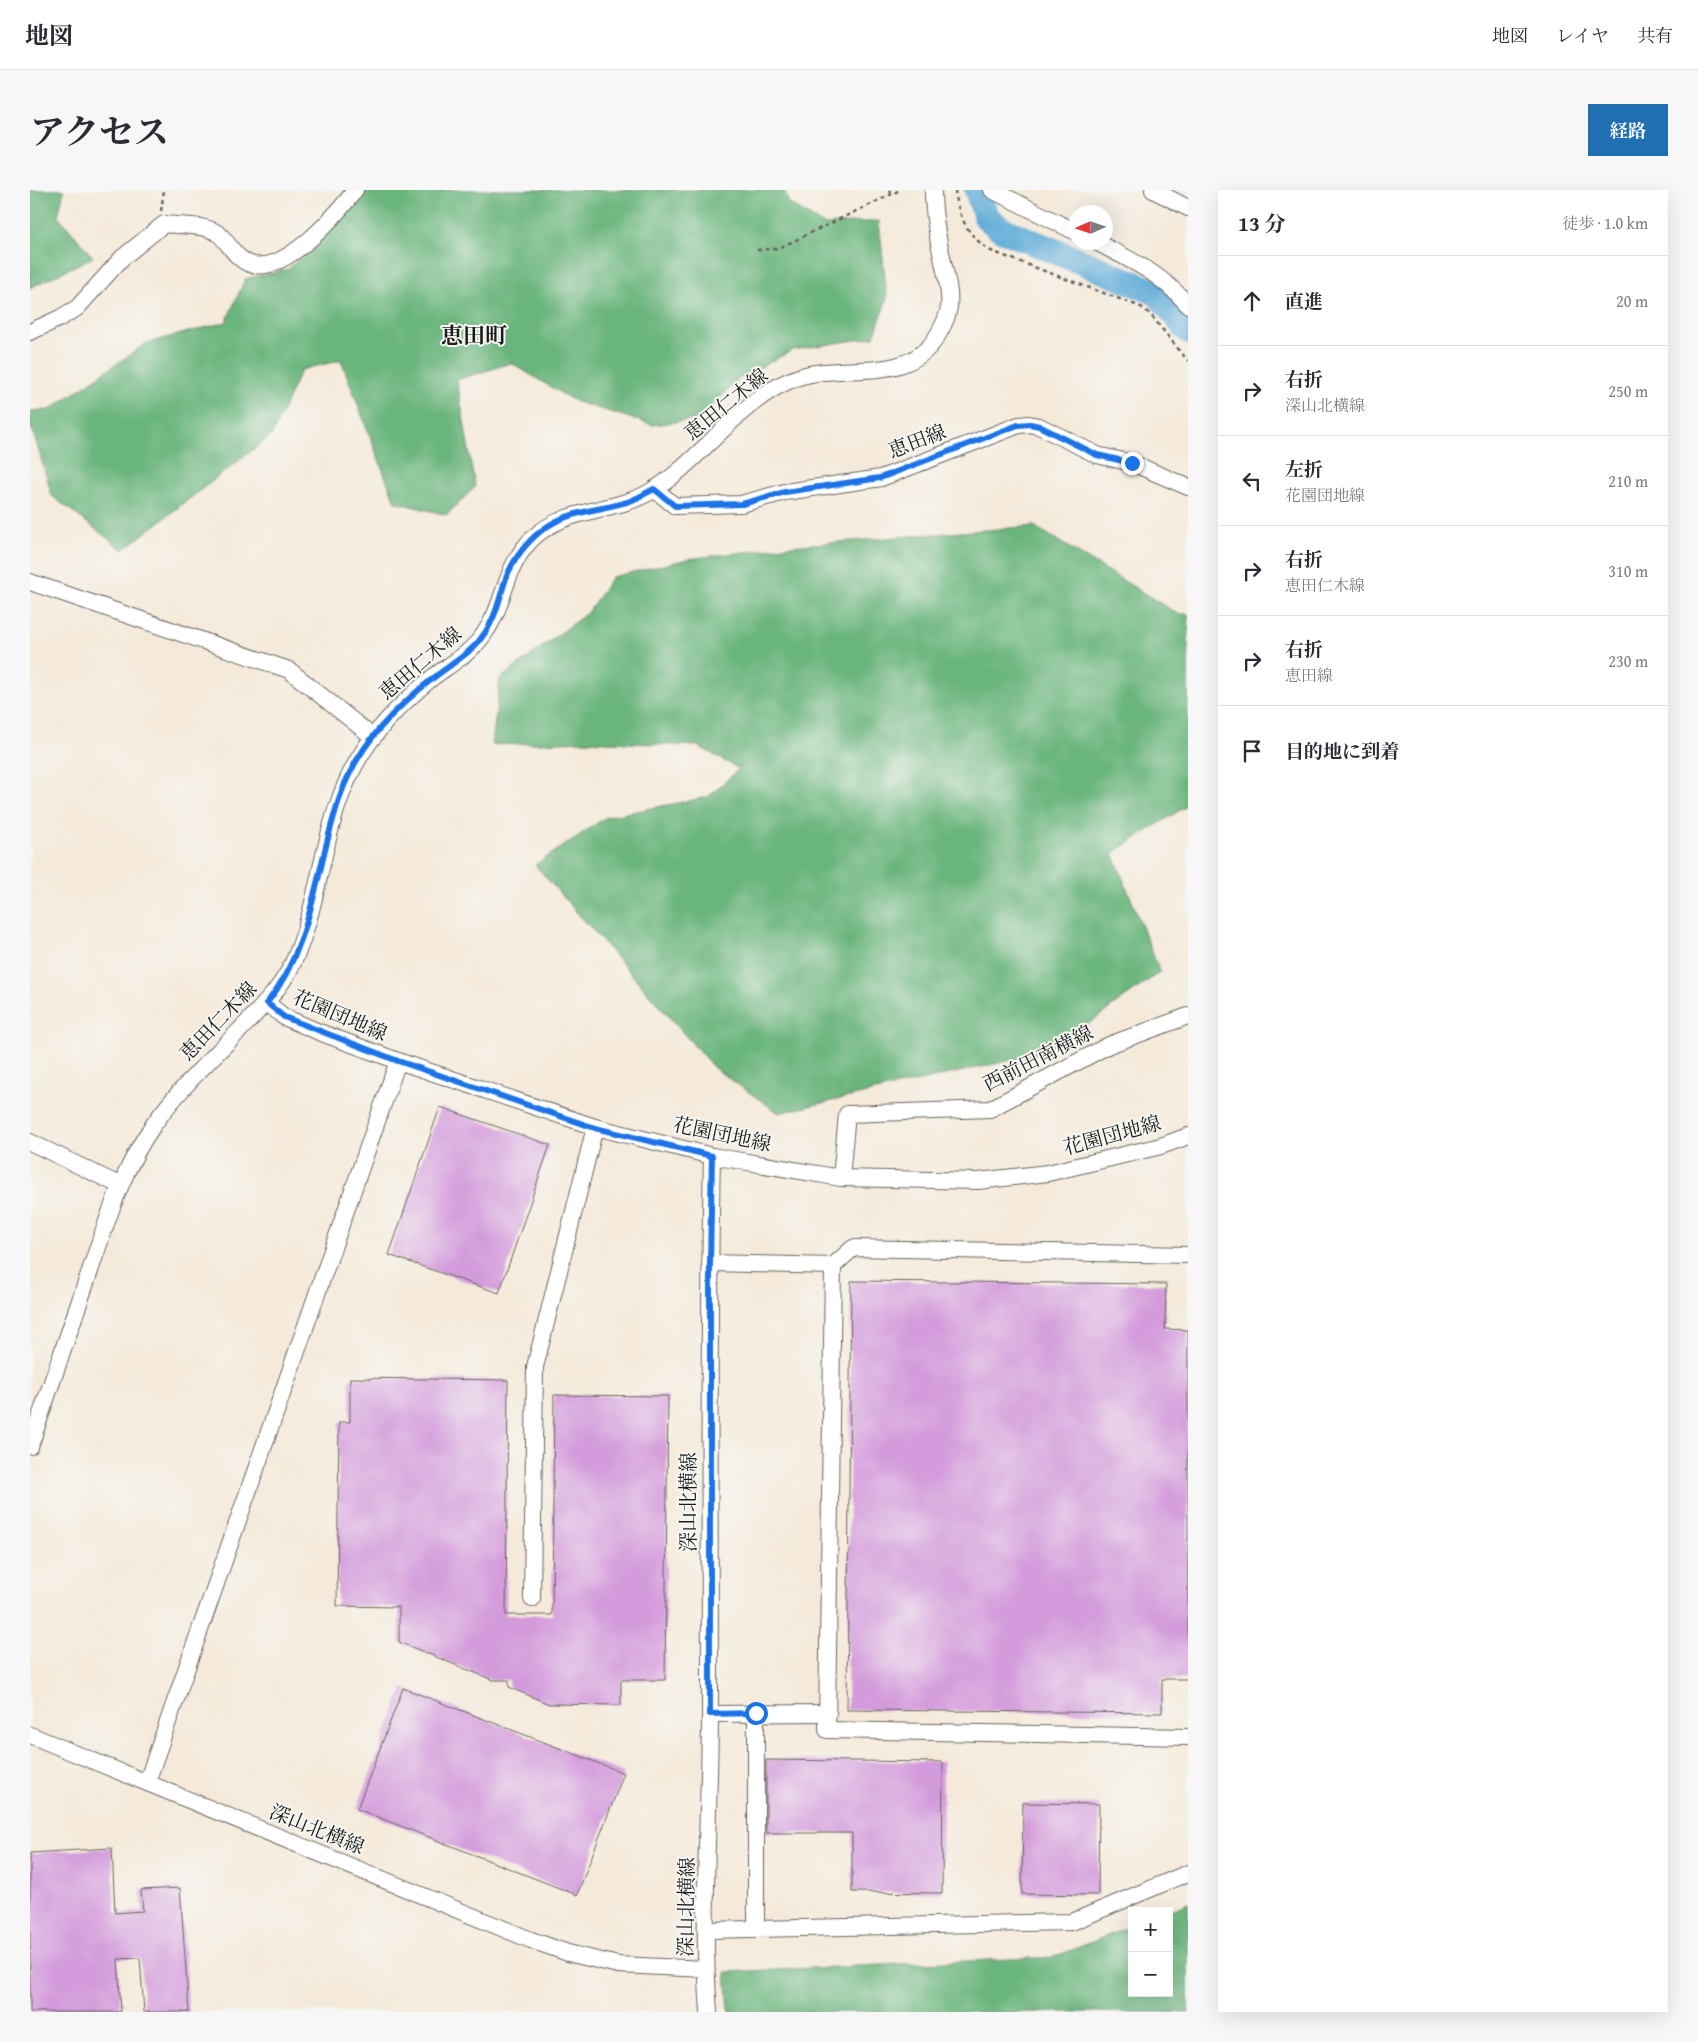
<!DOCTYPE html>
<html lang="ja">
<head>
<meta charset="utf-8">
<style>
  :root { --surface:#fff; --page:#f7f7f7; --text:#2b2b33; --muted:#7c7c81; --line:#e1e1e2; --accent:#1f6fb2 }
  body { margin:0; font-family:"Gentium Book Plus","Noto Serif JP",serif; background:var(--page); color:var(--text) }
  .controls { position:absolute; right:15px; bottom:15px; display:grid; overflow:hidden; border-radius:0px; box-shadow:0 5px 20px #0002 }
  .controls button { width:45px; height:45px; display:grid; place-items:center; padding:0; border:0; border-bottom:1px solid var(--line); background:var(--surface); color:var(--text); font:25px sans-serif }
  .compass { position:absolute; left:1038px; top:15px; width:45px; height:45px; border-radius:50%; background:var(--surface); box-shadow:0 5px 20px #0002; rotate:267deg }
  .stop { position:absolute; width:15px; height:15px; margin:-11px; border:4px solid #1a73e8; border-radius:50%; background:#fff }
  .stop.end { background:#1a73e8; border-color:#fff; box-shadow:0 1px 5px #0008 }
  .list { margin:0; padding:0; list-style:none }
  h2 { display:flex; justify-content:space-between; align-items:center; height:65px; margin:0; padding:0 20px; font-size:21px }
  h2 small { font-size:16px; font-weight:400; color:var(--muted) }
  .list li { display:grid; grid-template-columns:32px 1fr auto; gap:15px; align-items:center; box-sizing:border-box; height:90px; padding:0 20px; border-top:1px solid var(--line) }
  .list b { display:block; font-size:19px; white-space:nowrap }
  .list p { margin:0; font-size:16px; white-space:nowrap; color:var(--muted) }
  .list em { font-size:16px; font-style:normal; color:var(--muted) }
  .icon { flex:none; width:28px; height:28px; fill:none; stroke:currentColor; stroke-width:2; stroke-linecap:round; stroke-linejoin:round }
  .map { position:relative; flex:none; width:1158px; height:1822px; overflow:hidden; border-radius:0px }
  header { display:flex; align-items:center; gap:30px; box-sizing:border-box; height:70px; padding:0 25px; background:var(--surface); border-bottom:1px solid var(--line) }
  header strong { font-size:24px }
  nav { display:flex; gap:28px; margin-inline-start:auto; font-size:18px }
  .intro { display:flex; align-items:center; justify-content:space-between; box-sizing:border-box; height:120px; padding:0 30px }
  h1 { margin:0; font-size:35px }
  .button { padding:12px 22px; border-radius:0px; background:var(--accent); color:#fff; font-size:18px; font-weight:700 }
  main { display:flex; gap:30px; padding:0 30px }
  aside { flex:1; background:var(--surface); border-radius:0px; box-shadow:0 5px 20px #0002 }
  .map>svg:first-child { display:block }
  .forest { fill:#6ab57d; stroke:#43684c }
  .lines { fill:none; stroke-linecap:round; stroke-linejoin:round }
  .river { stroke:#5fabd8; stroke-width:26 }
  .building { fill:#d49bdc }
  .minor-casing { stroke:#68645e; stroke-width:18 }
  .path { stroke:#68645e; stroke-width:2.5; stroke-dasharray:4 4; stroke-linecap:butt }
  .minor { stroke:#fff; stroke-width:16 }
  .route { stroke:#1a73e8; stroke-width:6 }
  .labels { text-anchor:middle; stroke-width:4; stroke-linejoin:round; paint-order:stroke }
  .street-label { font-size:20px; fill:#1c1c1c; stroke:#f6f6f2 }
  .quarter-label { font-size:22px; font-weight:bold; fill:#1c1c1c; stroke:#f6f6f2 }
</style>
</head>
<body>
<header>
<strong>地図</strong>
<nav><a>地図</a><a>レイヤ</a><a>共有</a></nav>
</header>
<div class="intro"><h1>アクセス</h1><a class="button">経路</a></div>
<main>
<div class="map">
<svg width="1158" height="1822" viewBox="0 0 1158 1822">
  <rect width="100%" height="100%" fill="#f6f6f2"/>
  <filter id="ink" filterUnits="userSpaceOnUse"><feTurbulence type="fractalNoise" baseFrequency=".02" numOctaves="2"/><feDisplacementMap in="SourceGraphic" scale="10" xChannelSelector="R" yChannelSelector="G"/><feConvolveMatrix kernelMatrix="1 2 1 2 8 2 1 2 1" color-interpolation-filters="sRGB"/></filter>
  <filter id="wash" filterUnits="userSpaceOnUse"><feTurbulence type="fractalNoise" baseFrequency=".0096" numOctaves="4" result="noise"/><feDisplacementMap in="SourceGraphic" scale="20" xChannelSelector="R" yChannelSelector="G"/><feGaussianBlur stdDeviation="1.12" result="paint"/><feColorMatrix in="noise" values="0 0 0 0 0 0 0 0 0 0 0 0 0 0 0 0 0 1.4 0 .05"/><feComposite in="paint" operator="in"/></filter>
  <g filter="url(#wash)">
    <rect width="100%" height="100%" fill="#f5eada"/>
    <!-- forest -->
    <g class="forest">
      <polygon points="0,0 34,0 28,26 63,67 0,98"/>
      <polygon points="337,0 754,0 759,13 794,35 849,31 857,108 844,147 763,160 710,188 668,229 623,235 544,211 481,173 427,190 445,297 417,325 365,312 311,170 271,180 242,245 93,360 22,306 2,238 0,239 0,221 19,220 117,153 196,132 215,89 258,79"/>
      <polygon points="1004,336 1148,424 1158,424 1158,615 1083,663 1130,782 1021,861 749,923 684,878 505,675 576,627 678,607 709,579 668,556 554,551 462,555 470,489 558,422 582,387 658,369 760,356"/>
      <polygon points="1158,1713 1158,1822 699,1822 696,1782 1024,1767 1102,1736 1102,1803 1139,1803 1139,1721"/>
    </g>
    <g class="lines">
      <!-- river -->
      <polyline class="river" points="947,0 956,27 971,39 1127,103 1158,141"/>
    </g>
    <g id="blocks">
      <!-- building -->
      <g class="building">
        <polygon points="410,917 520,955 469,1103 359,1065"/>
        <polygon points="821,1091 1136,1094 1135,1139 1158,1140 1158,1489 1132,1489 1132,1523 817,1520"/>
        <polygon points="320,1188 478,1190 476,1425 522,1425 524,1205 638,1206 635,1490 591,1490 591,1515 519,1514 479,1497 479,1490 463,1490 369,1452 369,1417 307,1416 309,1232 320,1232"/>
        <polygon points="373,1498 594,1583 547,1705 327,1619"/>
        <polygon points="736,1570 913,1572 912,1703 822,1702 822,1643 736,1643"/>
        <polygon points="993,1613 1069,1614 1068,1705 992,1704"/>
        <polygon points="82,1658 85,1723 113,1721 111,1700 150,1698 159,1822 114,1822 110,1768 88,1769 91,1822 0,1822 0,1663"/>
      </g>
    </g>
  </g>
  <g filter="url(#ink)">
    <use href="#blocks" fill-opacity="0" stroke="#68645e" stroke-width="1"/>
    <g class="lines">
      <defs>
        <g id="minor">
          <polyline points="962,0 1046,42"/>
          <polyline points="1123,0 1158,18"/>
          <path d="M 1066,52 C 1104,72 1129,82 1158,115"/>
          <path d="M 0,142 L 30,128 L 47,118 L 92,68 L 134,34 C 151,36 177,34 190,45 C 200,55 206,69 220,74 C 253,86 308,24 325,0"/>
          <polyline points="624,299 645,316 711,314 755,302 851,288 989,235 999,234 1009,236 1067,265 1102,273 1158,297"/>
          <polyline points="0,392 259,480 343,547"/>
          <polyline points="237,813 254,827 289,842 368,871 565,937 682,966 811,988 948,991 1018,983 1131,956 1158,946"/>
          <polyline points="0,952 89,995"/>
          <polyline points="811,988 817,924 960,919 1079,855 1158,826"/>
          <polyline points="1158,1065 823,1058 803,1076 797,1540 1158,1547"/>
          <polyline points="680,1073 803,1076"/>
          <path d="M 0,1256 C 20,1198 40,1139 60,1081 C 77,1030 93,978 124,934 C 148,900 180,870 209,841 C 229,820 249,801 262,775 C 294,706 291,624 334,560 C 353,531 377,509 403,487 C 421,474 442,462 454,444 C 477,412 473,376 504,347 C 537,317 583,323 620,302 C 671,272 710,208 766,188 C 815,170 881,198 910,141 C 914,134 918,124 919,117 C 921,100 915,83 912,67 C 907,45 903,23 903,0"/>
          <polyline points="502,1409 505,1177 565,937"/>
          <polyline points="726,1523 726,1739"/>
          <polyline points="680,1524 798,1523"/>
          <polyline points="0,1545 501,1750 538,1763 588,1775 676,1779"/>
          <polyline points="117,1592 368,871"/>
          <polyline points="677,1740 1042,1732 1158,1683"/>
          <path d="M 679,1822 C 671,1722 680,1621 680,1521 C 680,1336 678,1151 682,966"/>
        </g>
      </defs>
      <!-- minor casing -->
      <use href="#minor" class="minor-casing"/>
      <!-- path -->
      <g class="path">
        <polyline points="859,0 862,4 870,0"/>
        <path d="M 925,0 C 929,28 937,45 961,61 L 1111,117 L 1120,124 L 1158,171"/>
        <polyline points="131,21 134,0"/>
        <polyline points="727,60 749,58 862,4"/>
      </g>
      <!-- minor -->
      <use href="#minor" class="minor"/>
    </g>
  </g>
  <g class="lines" filter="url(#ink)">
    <!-- route -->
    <path class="route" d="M 726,1523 L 680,1524 L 680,1073 L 682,966 L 565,938 L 368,871 L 254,827 L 237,813 C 285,752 286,672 312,601 C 330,553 366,517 406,486 C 421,474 441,463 452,447 C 466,429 469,409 476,388 C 484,368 499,348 518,336 C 542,320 574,320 600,311 C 609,308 616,303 624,299 L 645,316 L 712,314 L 755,302 L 850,288 L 988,235 L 1000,234 L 1009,236 L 1067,265 L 1102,273"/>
  </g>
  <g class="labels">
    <!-- street labels -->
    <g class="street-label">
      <text transform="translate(696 214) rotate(-39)" y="7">恵田仁木線</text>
      <text transform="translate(887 251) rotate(-21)" y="7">恵田線</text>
      <text transform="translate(390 473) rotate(-40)" y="7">恵田仁木線</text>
      <text transform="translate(310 825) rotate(23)" y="7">花園団地線</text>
      <text transform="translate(188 831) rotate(-46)" y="7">恵田仁木線</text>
      <text transform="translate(1008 868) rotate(-27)" y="7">西前田南横線</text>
      <text transform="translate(692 944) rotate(12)" y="7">花園団地線</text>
      <text transform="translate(1082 945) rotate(-15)" y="7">花園団地線</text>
      <text transform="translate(658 1312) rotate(-90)" y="7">深山北横線</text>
      <text transform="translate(287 1639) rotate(22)" y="7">深山北横線</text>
      <text transform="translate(656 1717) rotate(-89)" y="7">深山北横線</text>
    </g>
    <!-- quarter labels -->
    <g class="quarter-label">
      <text x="444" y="153">恵田町</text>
    </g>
  </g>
</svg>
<div class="controls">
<button>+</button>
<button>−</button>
</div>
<svg class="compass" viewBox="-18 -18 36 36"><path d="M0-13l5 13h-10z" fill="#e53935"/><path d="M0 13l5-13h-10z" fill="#7c7c81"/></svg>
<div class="stop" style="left:726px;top:1523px"></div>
<div class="stop end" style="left:1102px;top:273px"></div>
</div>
<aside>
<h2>13 分<small>徒歩 · 1.0 km</small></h2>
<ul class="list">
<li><svg class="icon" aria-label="ahead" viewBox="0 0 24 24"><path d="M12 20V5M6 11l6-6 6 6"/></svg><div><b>直進</b></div><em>20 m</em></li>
<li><svg class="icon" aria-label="right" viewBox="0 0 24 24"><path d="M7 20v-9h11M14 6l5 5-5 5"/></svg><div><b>右折</b><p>深山北横線</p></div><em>250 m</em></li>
<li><svg class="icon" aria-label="left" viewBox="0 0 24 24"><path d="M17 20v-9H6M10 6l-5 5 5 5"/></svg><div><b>左折</b><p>花園団地線</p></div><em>210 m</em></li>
<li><svg class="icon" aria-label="right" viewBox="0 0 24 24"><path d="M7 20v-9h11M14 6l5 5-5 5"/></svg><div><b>右折</b><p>恵田仁木線</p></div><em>310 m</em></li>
<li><svg class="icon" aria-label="right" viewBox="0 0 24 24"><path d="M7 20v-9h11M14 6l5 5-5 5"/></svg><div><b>右折</b><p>恵田線</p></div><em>230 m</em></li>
<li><svg class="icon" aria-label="arrive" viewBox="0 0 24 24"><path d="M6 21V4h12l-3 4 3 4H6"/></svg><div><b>目的地に到着</b></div></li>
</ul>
</aside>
</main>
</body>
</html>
